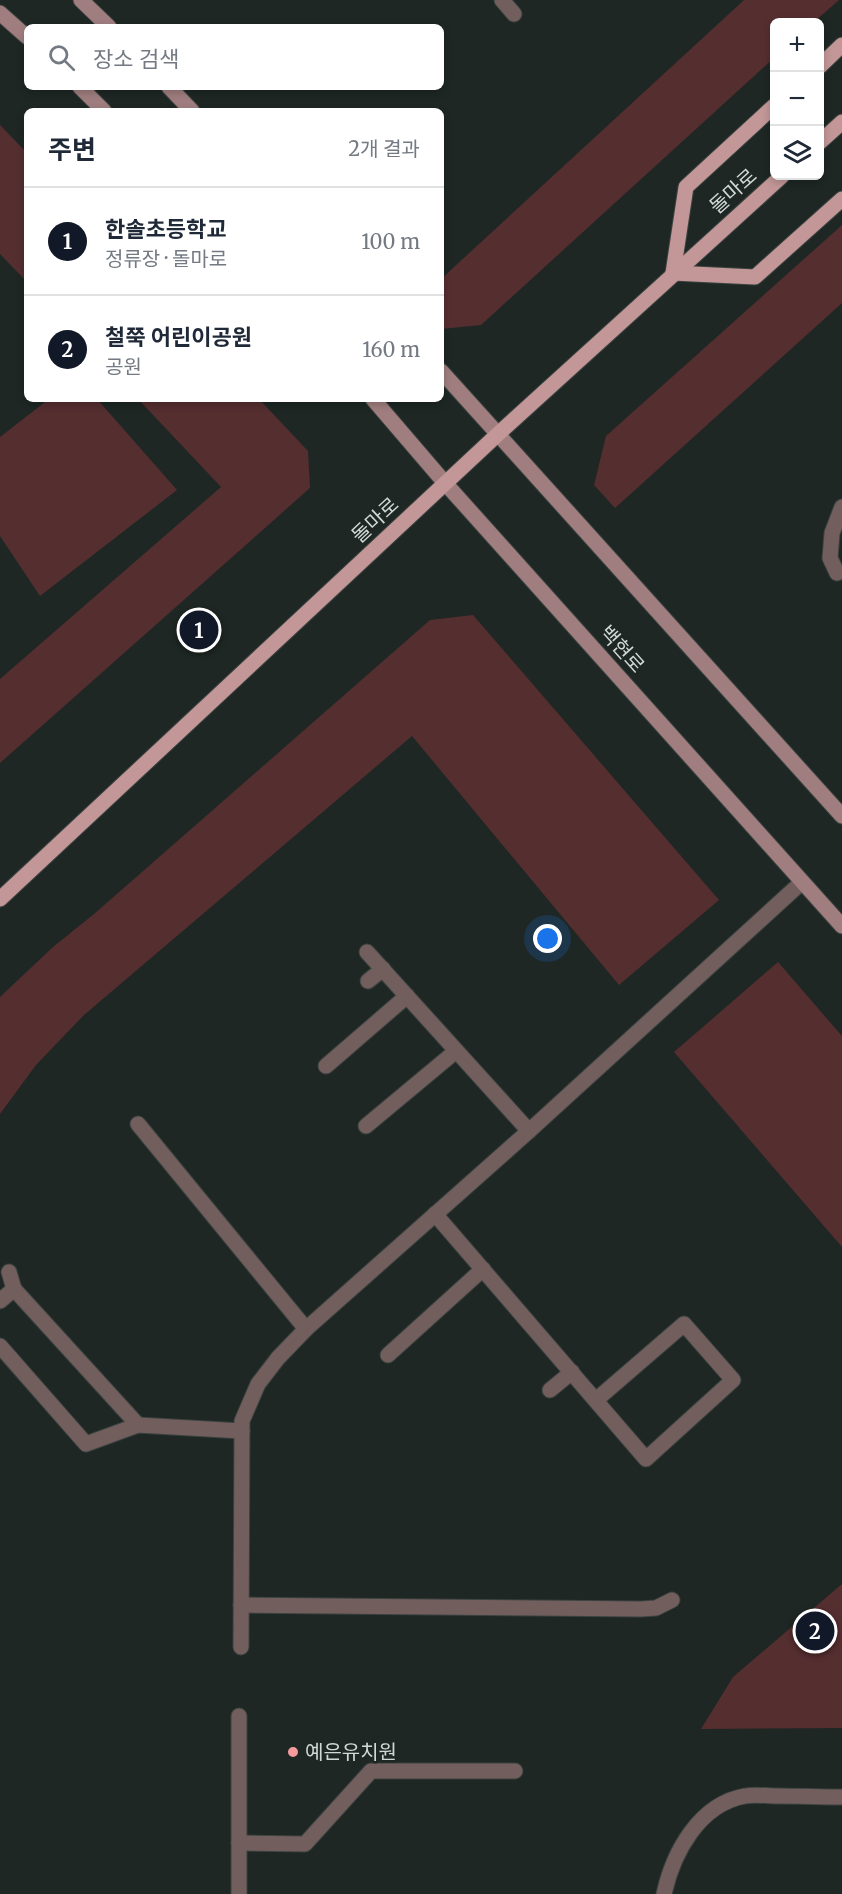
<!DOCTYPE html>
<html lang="ko">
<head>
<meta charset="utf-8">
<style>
  :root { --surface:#fff; --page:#f2f2f3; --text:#1f2937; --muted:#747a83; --line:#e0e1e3; --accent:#111827 }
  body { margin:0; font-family:Merriweather,"Noto Sans KR",serif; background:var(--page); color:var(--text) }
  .controls { position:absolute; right:18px; top:18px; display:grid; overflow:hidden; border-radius:9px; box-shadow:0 3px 9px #0003 }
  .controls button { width:54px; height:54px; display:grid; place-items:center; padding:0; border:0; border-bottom:2px solid var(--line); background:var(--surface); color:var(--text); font:30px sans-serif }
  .you { position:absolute; left:548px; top:939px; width:21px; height:21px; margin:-15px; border:4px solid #fff; border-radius:50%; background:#1a73e8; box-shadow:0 0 0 9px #1a73e833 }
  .badge { display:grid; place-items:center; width:39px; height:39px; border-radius:50%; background:var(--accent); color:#fff; font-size:20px; font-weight:700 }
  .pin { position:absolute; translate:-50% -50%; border:3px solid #fff; box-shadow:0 2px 6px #0006 }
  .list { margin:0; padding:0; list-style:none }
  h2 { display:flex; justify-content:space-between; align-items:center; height:78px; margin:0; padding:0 24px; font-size:26px }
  h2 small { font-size:20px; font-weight:400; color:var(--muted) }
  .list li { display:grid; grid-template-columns:39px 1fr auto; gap:18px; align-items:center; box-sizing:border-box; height:108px; padding:0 24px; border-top:2px solid var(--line) }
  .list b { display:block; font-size:22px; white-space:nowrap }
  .list p { margin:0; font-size:20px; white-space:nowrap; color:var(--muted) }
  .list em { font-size:20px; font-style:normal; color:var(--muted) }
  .icon { flex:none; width:33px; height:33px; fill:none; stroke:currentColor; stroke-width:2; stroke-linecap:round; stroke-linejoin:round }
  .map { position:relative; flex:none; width:842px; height:1894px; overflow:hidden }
  .search { position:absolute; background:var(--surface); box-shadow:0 3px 9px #0003; left:24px; top:24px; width:420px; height:66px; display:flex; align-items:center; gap:15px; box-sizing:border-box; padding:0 21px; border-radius:9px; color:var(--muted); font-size:22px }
  .panel { position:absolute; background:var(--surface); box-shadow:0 3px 9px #0003; left:24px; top:108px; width:420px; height:294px; border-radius:9px }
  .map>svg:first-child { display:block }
  .green { fill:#552e30 }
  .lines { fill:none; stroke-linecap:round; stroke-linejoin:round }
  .lane-casing { stroke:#3b4340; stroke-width:17 }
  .secondary-casing { stroke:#3b4340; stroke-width:17 }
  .primary-casing { stroke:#3b4340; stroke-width:17 }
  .lane { stroke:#735e5e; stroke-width:15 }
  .secondary { stroke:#a07e7f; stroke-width:15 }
  .primary { stroke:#c39798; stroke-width:15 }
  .poi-dot { fill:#f59b9d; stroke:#1e2724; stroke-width:2 }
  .labels { text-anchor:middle; stroke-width:5; stroke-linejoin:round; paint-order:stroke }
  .street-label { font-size:20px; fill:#d2d8d6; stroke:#1e2724 }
  .poi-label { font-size:20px; fill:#d2d8d6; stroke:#1e2724; text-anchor:start }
</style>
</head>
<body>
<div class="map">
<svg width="842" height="1894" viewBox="0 0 842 1894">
  <rect width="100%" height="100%" fill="#1e2724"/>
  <!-- green -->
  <g class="green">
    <polygon points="744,0 839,0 814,22 774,22 774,58 481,325 441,329 441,279"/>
    <polygon points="0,125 27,153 27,282 0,254"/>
    <polygon points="842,225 842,303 615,508 594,485 606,436"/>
    <polygon points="49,399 97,399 177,490 40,596 0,536 0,437"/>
    <polygon points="138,399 259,399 308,451 310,488 0,763 0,679 221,487"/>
    <polygon points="473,615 719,900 619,985 412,736 84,1015 36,1065 0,1114 0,997 53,947 94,914 430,620"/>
    <polygon points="778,962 842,1036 842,1247 674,1052"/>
    <polygon points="842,1584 842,1728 701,1729 733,1677"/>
  </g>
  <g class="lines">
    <defs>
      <g id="lane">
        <polyline points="502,0 514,14"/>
        <polyline points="837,573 830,558 832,533 842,507"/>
        <polyline points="367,952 529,1131"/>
        <polyline points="368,981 383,969"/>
        <polyline points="326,1066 407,996"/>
        <polyline points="138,1124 306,1329"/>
        <polyline points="366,1126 456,1051"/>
        <path d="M 435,1214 C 506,1296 576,1378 646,1459 L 733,1380 L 684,1324 L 596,1400"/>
        <polyline points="9,1272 14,1289"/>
        <polyline points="0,1301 14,1289 138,1425"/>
        <polyline points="0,1346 86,1444 138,1425 242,1431"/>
        <polyline points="388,1355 483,1269"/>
        <polyline points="550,1390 572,1372"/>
        <polyline points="241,1605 641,1609 656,1608 672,1600"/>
        <polyline points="241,1647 242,1421 258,1384 278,1358 306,1329 529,1131 802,882"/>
        <polyline points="239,1716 239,1894"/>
        <polyline points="239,1843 305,1844 371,1771 515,1771"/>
        <path d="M 664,1894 C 673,1853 699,1804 745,1796 C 755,1794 767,1796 777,1796 C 799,1796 820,1797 842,1797"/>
      </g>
      <g id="secondary">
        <polyline points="81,0 109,27"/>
        <polyline points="0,13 27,37"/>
        <polyline points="80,87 104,111"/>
        <polyline points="169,87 192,111"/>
        <polyline points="441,371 842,816"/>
        <polyline points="373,399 445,483 842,926"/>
      </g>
      <g id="primary">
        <polyline points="820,66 842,45"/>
        <polyline points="820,142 842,122"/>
        <polyline points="673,273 686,187 774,106"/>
        <polyline points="673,273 755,277 842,199"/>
        <polyline points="0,899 498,434 782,176"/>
      </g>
    </defs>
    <!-- lane casing -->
    <use href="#lane" class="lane-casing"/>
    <!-- secondary casing -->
    <use href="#secondary" class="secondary-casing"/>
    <!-- primary casing -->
    <use href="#primary" class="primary-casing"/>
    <!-- lane -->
    <use href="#lane" class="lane"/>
    <!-- secondary -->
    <use href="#secondary" class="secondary"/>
    <!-- primary -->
    <use href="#primary" class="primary"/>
  </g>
  <!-- markers -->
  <circle class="poi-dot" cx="293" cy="1752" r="6"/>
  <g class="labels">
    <!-- street labels -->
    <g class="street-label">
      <text transform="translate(733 191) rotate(-42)" y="7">돌마로</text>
      <text transform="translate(375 520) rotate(-43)" y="7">돌마로</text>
      <text transform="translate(622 649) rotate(48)" y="7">백현로</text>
    </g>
    <!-- poi labels -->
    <g class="poi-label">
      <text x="305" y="1759">예은유치원</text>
    </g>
  </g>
</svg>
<div class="controls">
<button>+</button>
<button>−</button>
<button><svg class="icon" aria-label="layers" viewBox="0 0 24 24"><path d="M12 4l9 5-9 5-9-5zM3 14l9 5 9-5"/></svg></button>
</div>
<div class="you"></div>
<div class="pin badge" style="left:199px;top:630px">1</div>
<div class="pin badge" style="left:815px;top:1631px">2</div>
<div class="search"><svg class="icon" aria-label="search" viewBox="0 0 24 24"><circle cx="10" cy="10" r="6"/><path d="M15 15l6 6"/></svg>장소 검색</div>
<section class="panel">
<h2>주변<small>2개 결과</small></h2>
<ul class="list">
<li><span class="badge">1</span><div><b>한솔초등학교</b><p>정류장 · 돌마로</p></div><em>100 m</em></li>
<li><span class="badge">2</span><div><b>철쭉 어린이공원</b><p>공원</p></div><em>160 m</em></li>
</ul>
</section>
</div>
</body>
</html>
